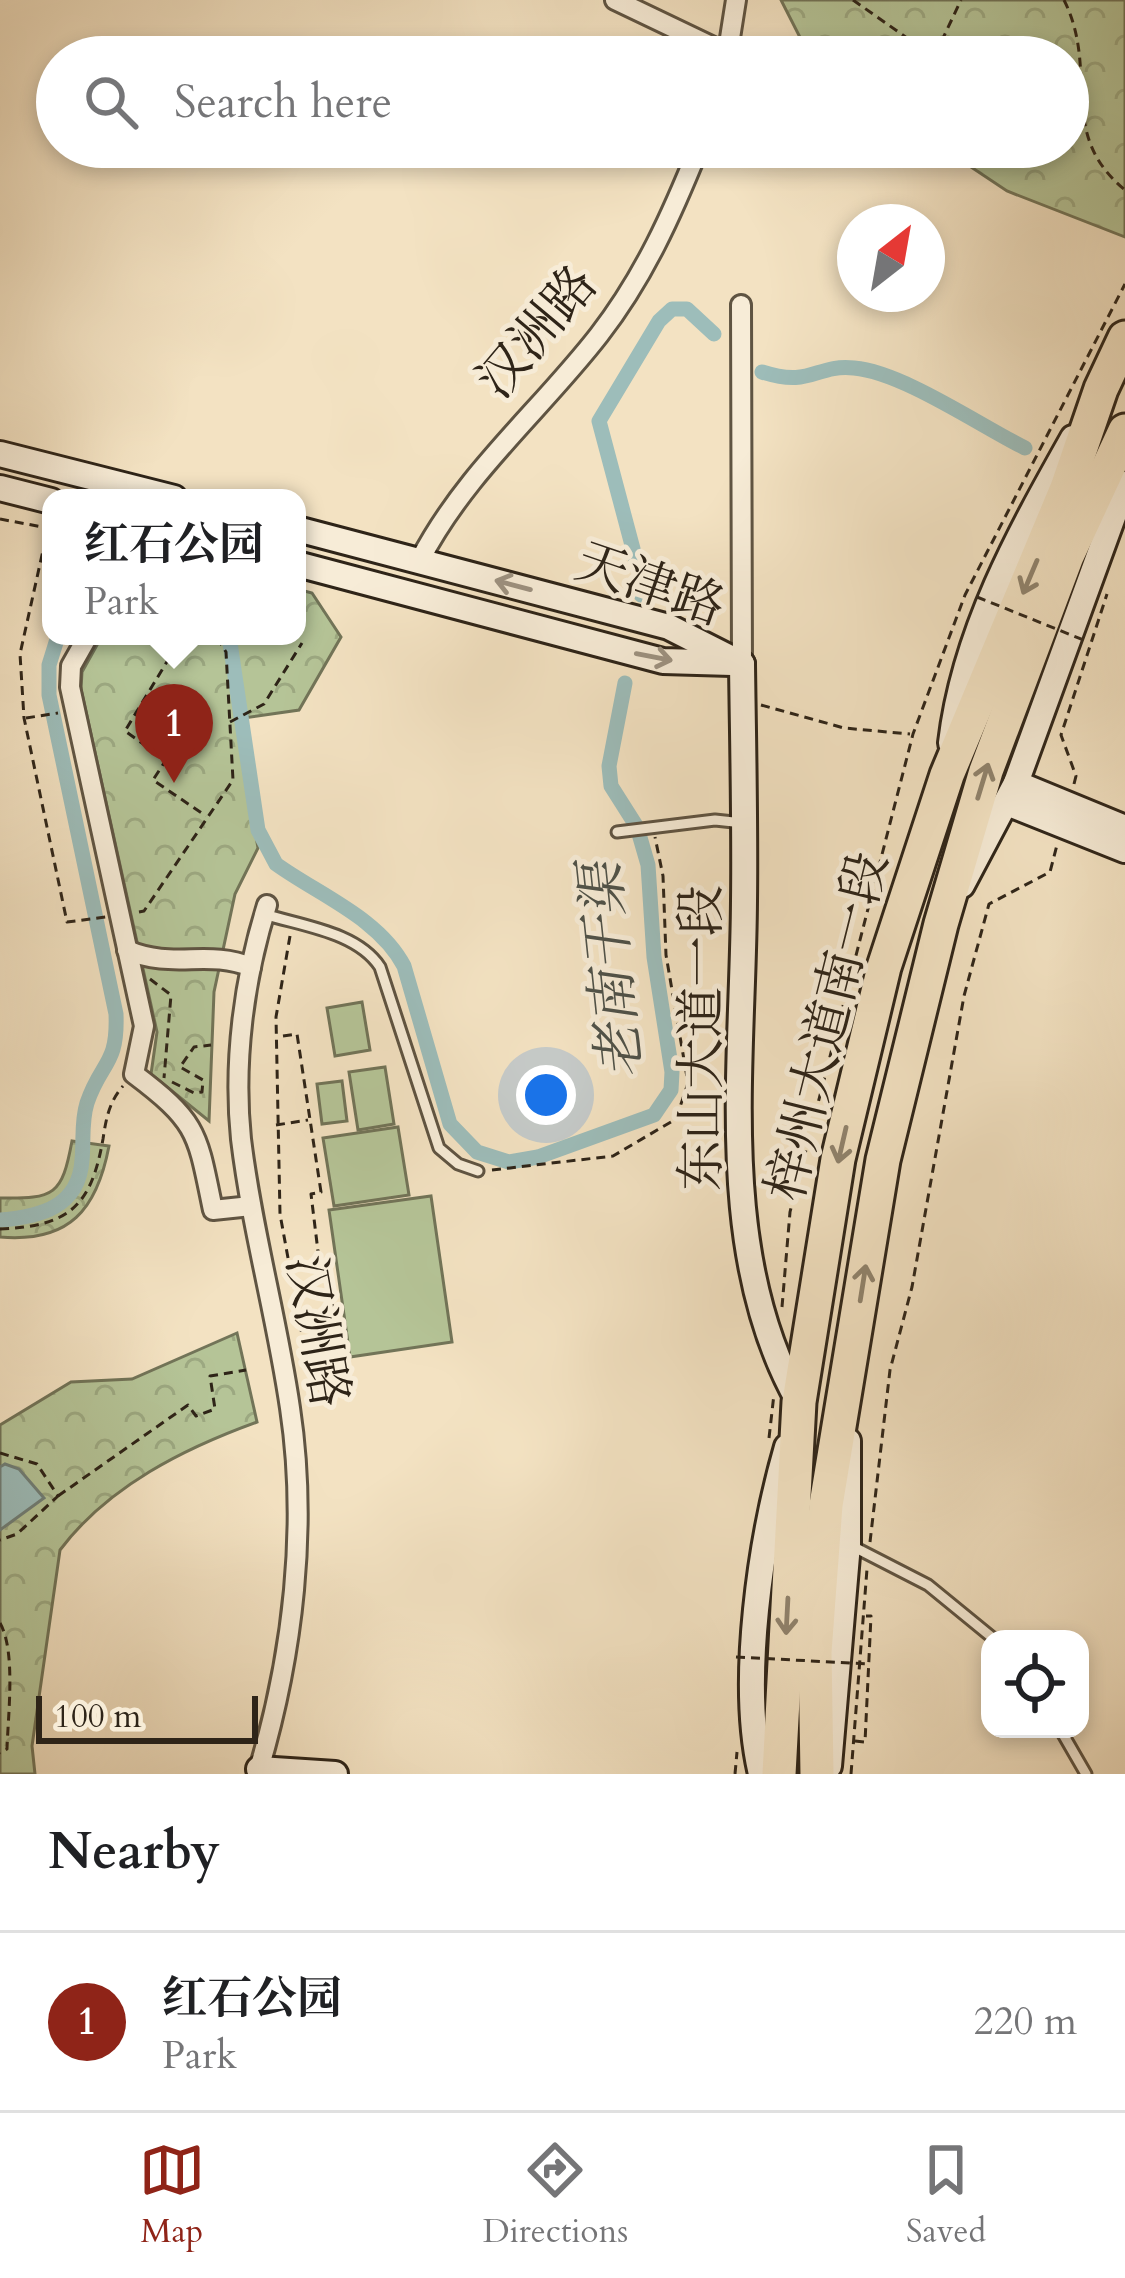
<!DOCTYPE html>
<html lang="en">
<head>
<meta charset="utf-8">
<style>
  :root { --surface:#fff; --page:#f2f2f2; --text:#202124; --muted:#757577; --line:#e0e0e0; --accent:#8f2418 }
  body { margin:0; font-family:Cardo,"Noto Serif SC",serif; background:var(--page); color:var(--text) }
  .controls { position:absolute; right:36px; bottom:36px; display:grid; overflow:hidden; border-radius:24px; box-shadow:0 6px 18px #0003 }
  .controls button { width:108px; height:108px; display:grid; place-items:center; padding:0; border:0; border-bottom:3px solid var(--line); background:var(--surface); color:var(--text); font:60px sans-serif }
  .compass { position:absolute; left:837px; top:204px; width:108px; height:108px; border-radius:50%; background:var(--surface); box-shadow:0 6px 18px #0003; rotate:31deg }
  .scale { position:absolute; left:36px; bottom:30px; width:222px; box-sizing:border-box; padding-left:12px; border:6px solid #2e2418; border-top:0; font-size:33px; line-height:42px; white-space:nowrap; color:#2e2418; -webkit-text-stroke:9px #f7ecd7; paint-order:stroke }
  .you { position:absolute; left:546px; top:1095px; width:42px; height:42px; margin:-30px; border:9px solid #fff; border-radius:50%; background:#1a73e8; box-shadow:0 0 0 18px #1a73e833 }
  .badge { display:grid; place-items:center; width:78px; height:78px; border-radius:50%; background:var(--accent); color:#fff; font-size:39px; font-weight:700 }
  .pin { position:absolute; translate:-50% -99px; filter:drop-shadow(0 3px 6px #0008) }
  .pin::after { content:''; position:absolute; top:63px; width:42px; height:36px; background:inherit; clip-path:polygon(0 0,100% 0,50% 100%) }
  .popup { position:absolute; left:42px; top:489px; width:264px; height:156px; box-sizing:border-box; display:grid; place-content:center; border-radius:24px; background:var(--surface); filter:drop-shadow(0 3px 9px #0005); font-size:39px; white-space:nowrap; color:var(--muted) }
  .popup b { font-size:45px; color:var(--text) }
  .popup::after { content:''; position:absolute; left:50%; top:100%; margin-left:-24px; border:24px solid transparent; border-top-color:var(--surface) }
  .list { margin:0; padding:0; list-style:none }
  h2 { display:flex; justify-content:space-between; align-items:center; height:156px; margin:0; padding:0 48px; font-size:51px }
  h2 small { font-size:39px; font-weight:400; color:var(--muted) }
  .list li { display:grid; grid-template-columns:78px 1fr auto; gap:36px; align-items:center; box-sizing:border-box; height:180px; padding:0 48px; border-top:3px solid var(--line) }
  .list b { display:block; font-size:45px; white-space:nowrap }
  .list p { margin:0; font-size:39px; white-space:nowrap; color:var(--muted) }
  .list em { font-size:39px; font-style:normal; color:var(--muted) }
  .icon { flex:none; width:66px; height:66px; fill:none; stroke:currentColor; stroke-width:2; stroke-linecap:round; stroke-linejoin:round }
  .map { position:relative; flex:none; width:1125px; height:1774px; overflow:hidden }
  .search { position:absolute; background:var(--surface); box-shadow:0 6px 18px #0003; left:36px; right:36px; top:36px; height:132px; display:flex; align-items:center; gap:30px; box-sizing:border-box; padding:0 42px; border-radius:66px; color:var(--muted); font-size:45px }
  .sheet { height:336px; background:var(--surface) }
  nav { display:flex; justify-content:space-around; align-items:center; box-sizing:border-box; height:168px; border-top:3px solid var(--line); background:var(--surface); font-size:33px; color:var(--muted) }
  nav a { display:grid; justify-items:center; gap:6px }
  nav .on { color:var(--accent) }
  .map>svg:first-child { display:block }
  .forest { fill:url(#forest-crowns); stroke:#727458; stroke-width:3 }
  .pitch { fill:#b5c497; stroke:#727458; stroke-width:3 }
  .water { fill:#9dbdba; stroke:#718079; stroke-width:3 }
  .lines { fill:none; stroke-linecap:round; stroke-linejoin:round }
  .canal { stroke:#9dbdba; stroke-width:15 }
  .lane-casing { stroke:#5f5442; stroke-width:15 }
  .street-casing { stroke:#5f5442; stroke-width:24 }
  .secondary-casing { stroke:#2e2418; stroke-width:30 }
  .highway-casing { stroke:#2e2418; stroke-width:39 }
  .path { stroke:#2e2418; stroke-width:3; stroke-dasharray:9 6; stroke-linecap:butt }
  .lane { stroke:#f7ecd7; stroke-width:9 }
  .street { stroke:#f7ecd7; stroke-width:18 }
  .secondary { stroke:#f7ecd7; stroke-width:24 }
  .highway { stroke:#f3e2c2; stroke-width:33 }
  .path-bridge { stroke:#2e2418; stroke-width:3; stroke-dasharray:9 6; stroke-linecap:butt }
  .oneway { stroke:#90836d }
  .oneway2 { stroke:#9d9281 }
  .labels { text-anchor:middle; stroke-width:10; stroke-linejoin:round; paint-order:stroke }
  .street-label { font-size:51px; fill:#2e2418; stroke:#f7ecd7 }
  .water-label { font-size:54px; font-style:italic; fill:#4f5249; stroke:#f7ecd7 }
</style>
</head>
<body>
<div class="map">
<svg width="1125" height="1774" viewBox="0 0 1125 1774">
  <defs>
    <pattern id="forest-crowns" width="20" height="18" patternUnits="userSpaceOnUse" patternTransform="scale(3)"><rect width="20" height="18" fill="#b5c497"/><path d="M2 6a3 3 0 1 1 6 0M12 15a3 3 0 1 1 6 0" fill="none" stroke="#9ca881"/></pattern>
  </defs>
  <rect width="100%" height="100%" fill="#f3e2c2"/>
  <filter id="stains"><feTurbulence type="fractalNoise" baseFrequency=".00167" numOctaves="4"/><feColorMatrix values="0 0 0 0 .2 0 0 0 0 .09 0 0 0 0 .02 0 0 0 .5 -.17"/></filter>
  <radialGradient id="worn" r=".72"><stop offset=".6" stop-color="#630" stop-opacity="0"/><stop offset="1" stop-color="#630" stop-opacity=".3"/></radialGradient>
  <!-- forest -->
  <g class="forest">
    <polygon points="781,0 1125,0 1125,237 1007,191 941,147 1068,147 1068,57 810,57"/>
    <polygon points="297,589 312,593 341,637 299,710 236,719 258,848 235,894 214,992 209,1121 151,1074 157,1032 81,689 82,672 102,636 297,636"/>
    <path d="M 72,1141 L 109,1146 C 97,1209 70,1243 0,1237 L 0,1198 C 55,1199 62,1195 72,1141 Z"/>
    <path d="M 237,1333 L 257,1422 C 185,1448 108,1486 60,1550 L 32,1746 L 35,1774 L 0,1774 L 0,1425 L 71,1382 L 132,1379 Z"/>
  </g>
  <!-- pitch -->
  <g class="pitch">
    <polygon points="362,1002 370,1050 335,1056 327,1008"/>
    <polygon points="385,1067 394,1124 358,1130 349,1072"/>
    <polygon points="342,1081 347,1121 322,1124 317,1084"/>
    <polygon points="398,1127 409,1195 334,1206 323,1138"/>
    <polygon points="431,1196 452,1342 350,1357 329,1210"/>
  </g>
  <!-- water -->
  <polygon class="water" points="5,1464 19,1469 44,1498 0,1530 0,1467"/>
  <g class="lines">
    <!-- canal -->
    <g class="canal">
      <path d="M 762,372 C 812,388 815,364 854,368 C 902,372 979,425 1025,448"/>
      <polyline points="641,595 641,579 599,421 659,321 672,309 687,309 714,334"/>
      <path d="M 229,636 L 258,830 L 276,864 C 319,895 379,918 404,966 L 450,1124 L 477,1152 L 509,1162 L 538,1157 L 654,1115 L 671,1090 L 672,1072 L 654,957 L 648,865 L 637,827 L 611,786 L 609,766 L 625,683"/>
      <path d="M 0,1220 C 40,1217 79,1207 82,1160 C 84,1140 81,1122 87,1103 C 101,1061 118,1066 116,1014 L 49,695 L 49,665 L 58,636"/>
    </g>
    <defs>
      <g id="lane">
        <polyline points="617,832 715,820 743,823"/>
        <path d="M 264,914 C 302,926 357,932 380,967 L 439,1148 L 458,1164 L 478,1171"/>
        <polyline points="852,1546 928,1585 994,1639"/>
        <polyline points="1060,1729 1086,1774"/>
      </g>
      <g id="street">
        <polyline points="615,0 728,54"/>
        <polyline points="727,57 736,0"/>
        <polyline points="741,305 742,664"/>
        <path d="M 420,560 C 465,473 540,411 599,335 C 644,277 672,214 699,147"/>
        <path d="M 88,636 L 71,666 L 70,687 L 144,1026 L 134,1074 C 199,1123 197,1133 213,1210 L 251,1206"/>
        <path d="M 127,950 C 173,970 207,949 251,967"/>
        <path d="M 259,1769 C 293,1654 308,1527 290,1408 C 277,1318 252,1230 241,1139 C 233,1062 244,978 267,905"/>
      </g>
      <g id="secondary">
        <polyline points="0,454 174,498"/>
        <polyline points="0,488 51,501"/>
        <polyline points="297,529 669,627 742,664"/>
        <polyline points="297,564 663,661 732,663"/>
        <path d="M 742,664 C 743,743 745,822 744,901 C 743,1065 715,1254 799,1402 L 798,1407"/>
        <path d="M 951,743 C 964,632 1019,534 1073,438"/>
        <polyline points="1016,783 1125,828"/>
        <polyline points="1007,803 1125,850"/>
        <polyline points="962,885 1016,783 1125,484"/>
        <polyline points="829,1766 848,1544 848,1441"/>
        <polyline points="259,1769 335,1774"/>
        <path d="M 761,1774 C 739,1682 761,1537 787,1447"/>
      </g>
      <g id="highway">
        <polyline points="779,1774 799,1402 838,1159 884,967 947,775 1067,488 1101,389 1125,338"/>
        <polyline points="817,1774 815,1652 826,1505 883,1160 941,924 986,771 1067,556 1125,431"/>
      </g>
    </defs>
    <!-- lane casing -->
    <use href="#lane" class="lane-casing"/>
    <!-- street casing -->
    <use href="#street" class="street-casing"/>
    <!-- secondary casing -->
    <use href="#secondary" class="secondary-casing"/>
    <!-- highway casing -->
    <use href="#highway" class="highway-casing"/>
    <!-- path -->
    <g class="path">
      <polyline points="853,0 934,57"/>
      <path d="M 1064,0 C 1100,72 1056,133 1125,190"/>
      <polyline points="935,55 961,0"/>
      <polyline points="0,519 48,528 20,654 24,718 67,922 106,917"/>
      <polyline points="144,636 168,660 125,731 166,760 153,780 206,816"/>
      <polyline points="761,705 844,728 910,734"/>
      <polyline points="26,718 58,713"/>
      <polyline points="230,722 264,704 302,643"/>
      <polyline points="1074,784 1076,776 1061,735 1107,594"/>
      <polyline points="139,912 144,911 233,780 226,652 216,636"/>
      <polyline points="290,936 276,1017 280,1214 314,1401"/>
      <polyline points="150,979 171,995 164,1078"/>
      <polyline points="283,1036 297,1034 321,1192 311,1194 321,1276 328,1276 340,1359 319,1362"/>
      <polyline points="172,1082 194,1093 202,1092 203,1080 180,1067 194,1047 211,1045"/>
      <polyline points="276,1125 308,1120"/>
      <polyline points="492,1170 613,1156 676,1119 688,1083 666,955 663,876 655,837"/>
      <path d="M 0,1229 C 68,1226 91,1208 103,1139 C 106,1119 109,1102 123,1086"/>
      <polyline points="782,1307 790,1212 913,734 965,595 1125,284"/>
      <polyline points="769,1438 774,1394"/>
      <polyline points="0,1453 37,1464 58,1496 17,1534 0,1540"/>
      <polyline points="58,1496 188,1405 196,1416 215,1409 210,1376 246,1370"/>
      <polyline points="870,1542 890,1370 912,1287 964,996 989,904 1050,872 1057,845"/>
      <path d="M 0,1623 C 16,1651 8,1715 7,1749 L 0,1753"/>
      <polyline points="855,1741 865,1742 871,1616 866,1616"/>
      <polyline points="735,1774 737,1752"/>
      <polyline points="851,1774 867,1569"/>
    </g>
    <!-- lane -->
    <use href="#lane" class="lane"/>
    <!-- street -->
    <use href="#street" class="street"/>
    <!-- secondary -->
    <use href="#secondary" class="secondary"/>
    <!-- highway -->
    <use href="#highway" class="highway"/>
    <!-- path-bridge -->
    <g class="path-bridge">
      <polyline points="977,597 1086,641"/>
      <polyline points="736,1657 870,1664"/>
    </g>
  </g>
  <!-- one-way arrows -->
  <defs><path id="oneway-shaft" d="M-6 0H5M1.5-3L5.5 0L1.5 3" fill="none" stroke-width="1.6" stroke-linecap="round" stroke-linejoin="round" transform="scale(3)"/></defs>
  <g class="oneway">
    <use href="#oneway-shaft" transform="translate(1030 577) rotate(113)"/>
    <use href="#oneway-shaft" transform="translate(983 781) rotate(-73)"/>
    <use href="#oneway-shaft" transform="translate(842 1145) rotate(103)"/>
    <use href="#oneway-shaft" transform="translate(863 1283) rotate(-81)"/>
    <use href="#oneway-shaft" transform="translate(787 1616) rotate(93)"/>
  </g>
  <g class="oneway2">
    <use href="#oneway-shaft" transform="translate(513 585) rotate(-165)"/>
    <use href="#oneway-shaft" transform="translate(654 657) rotate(11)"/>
  </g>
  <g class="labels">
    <!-- street labels -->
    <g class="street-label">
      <text transform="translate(536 331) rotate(-50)" y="18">汉洲路</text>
      <text transform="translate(651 583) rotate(19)" y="18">天津路</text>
      <text transform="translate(826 1026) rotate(-76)" y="18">梓州大道南一段</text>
      <text transform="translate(700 1038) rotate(-90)" y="18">东山大道一段</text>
      <text transform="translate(319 1331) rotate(80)" y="18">汉洲路</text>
    </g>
    <!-- water labels -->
    <g class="water-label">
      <text transform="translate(610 971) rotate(-96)" y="19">老南干渠</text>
    </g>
  </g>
  <rect width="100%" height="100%" filter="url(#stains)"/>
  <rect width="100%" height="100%" fill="url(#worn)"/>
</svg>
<div class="controls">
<button><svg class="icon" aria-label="locate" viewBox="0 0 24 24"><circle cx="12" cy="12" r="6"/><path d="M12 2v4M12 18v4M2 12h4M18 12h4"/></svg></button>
</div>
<svg class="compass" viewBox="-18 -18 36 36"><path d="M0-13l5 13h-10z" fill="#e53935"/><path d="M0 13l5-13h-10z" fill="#757577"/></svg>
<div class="scale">100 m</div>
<div class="you"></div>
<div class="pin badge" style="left:174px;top:783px">1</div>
<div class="popup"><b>红石公园</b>Park</div>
<div class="search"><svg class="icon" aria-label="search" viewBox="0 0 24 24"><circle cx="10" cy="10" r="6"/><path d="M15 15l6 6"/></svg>Search here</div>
</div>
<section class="sheet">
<h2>Nearby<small></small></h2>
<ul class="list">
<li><span class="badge">1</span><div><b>红石公园</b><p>Park</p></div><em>220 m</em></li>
</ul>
</section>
<nav>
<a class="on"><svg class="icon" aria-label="map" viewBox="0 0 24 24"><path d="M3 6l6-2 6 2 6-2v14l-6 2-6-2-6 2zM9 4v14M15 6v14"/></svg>Map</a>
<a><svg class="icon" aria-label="directions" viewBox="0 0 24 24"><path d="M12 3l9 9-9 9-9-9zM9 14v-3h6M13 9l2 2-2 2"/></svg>Directions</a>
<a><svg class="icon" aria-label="saved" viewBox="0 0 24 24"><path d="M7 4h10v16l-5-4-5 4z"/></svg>Saved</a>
</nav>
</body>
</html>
